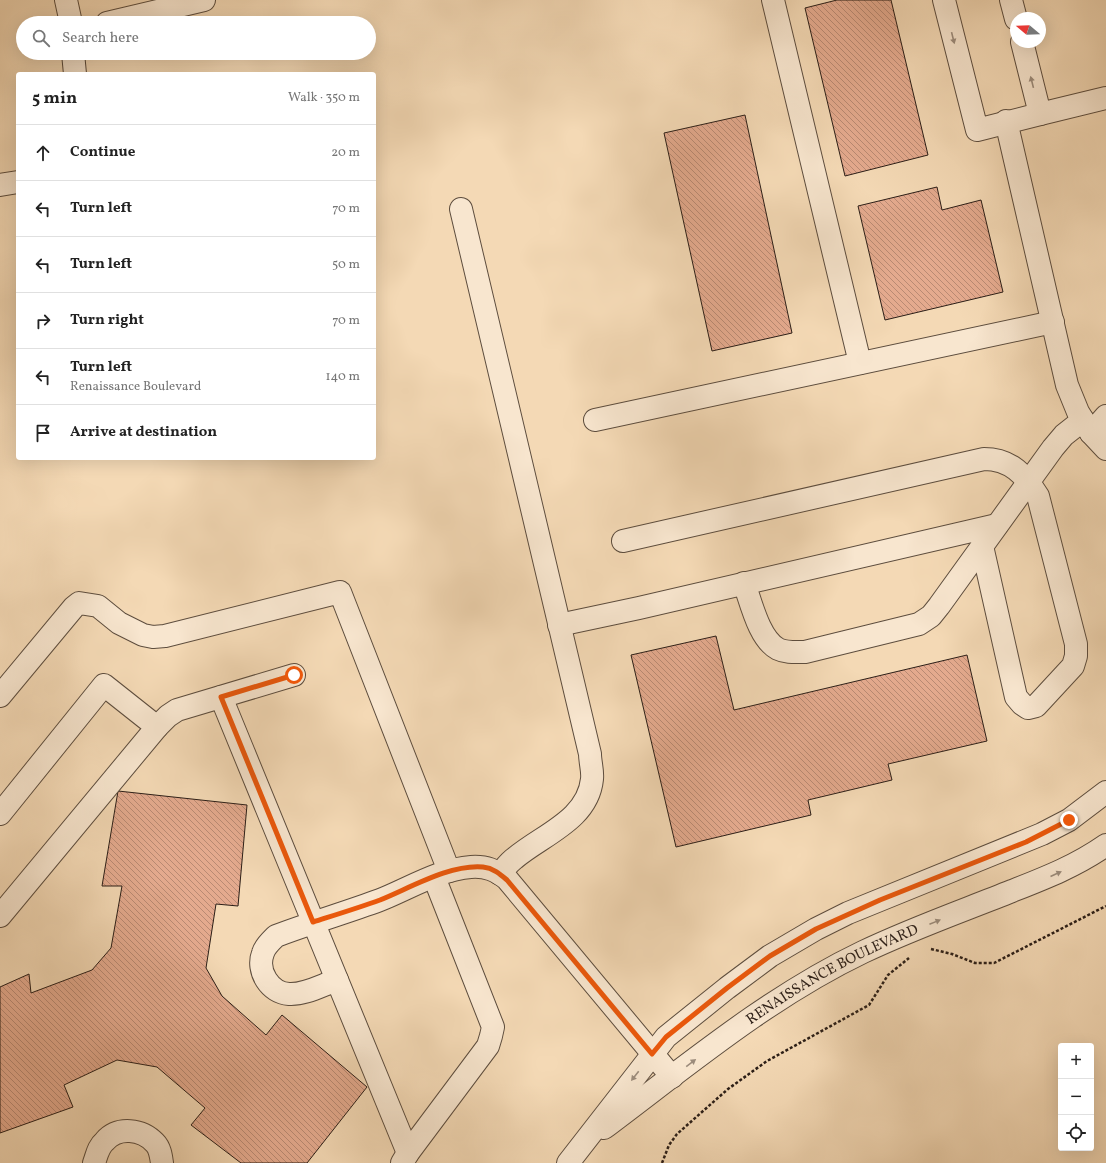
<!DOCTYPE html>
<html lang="en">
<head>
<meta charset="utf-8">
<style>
  :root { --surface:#fff; --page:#f2f2f2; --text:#222; --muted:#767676; --line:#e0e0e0 }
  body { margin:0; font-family:Vollkorn,serif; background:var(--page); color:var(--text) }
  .controls { position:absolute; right:12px; bottom:12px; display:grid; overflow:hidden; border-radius:4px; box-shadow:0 4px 16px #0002 }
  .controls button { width:36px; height:36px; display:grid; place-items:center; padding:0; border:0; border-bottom:1px solid var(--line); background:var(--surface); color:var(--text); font:20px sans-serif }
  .compass { position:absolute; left:1010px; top:12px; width:36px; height:36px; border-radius:50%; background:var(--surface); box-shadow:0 4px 16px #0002; rotate:289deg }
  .stop { position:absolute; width:12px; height:12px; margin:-9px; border:3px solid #ea580c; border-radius:50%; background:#fff }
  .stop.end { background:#ea580c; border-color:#fff; box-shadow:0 1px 4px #0008 }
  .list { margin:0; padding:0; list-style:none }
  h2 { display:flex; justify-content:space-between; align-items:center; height:52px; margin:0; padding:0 16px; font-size:17px }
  h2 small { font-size:13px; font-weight:400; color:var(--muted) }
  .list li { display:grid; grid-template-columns:26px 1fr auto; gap:12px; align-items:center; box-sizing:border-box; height:56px; padding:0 16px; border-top:1px solid var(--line) }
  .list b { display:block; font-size:15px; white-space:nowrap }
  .list p { margin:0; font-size:13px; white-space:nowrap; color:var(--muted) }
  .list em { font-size:13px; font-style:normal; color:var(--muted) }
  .icon { flex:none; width:22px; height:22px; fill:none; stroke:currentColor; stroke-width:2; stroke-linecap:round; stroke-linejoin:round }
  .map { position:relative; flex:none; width:1106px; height:1163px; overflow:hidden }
  .search { position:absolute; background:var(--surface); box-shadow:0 4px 16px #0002; left:16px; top:16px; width:360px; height:44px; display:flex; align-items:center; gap:10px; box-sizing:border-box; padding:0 14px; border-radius:22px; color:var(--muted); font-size:15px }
  .panel { position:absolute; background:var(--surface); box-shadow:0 4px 16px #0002; left:16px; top:72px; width:360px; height:388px; border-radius:4px }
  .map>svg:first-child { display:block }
  .building { fill:url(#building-back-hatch); stroke:#2b1e17 }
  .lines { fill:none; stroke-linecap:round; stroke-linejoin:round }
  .minor-casing { stroke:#5d4d3e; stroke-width:24 }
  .path { stroke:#2b1e17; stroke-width:2.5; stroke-dasharray:3 2; stroke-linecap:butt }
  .minor { stroke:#f8e6cf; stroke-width:22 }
  .oneway { fill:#9c8c7c }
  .route { stroke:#ea580c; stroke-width:5 }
  .labels { text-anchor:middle; stroke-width:3; stroke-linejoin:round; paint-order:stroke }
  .street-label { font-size:15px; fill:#2b1e17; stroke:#f8e6cf }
</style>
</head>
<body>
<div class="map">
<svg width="1106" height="1163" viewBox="0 0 1106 1163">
  <defs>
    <pattern id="building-back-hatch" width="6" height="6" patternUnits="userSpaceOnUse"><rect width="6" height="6" fill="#e4aa8e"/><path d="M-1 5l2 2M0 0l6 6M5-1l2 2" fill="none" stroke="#b98a73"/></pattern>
  </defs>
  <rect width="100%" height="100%" fill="#f4d9b5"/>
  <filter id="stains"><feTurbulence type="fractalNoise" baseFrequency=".005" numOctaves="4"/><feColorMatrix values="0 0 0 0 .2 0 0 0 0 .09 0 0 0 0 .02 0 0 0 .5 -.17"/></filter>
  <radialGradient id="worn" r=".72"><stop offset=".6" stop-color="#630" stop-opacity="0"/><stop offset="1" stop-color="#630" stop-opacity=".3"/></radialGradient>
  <!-- building -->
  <g class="building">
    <polygon points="837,0 891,0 928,155 845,176 805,8"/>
    <polygon points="745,115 792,333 712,351 664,133"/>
    <polygon points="937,187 942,210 981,200 1003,292 885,320 858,206"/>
    <polygon points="716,636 734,710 967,655 987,741 888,764 892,780 808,800 811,815 676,847 631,655"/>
    <polygon points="118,791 247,805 238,906 216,904 206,968 222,996 266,1035 282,1015 367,1087 307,1163 241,1163 191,1125 205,1108 157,1067 117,1060 64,1085 73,1107 0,1133 0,987 29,974 31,993 92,970 111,948 122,886 102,886"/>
  </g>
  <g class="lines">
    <defs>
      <g id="minor">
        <polyline points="66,0 71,23"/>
        <polyline points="773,0 860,363"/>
        <polyline points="944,0 977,130 1040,114 1022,42"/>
        <polyline points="1011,0 1016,19"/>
        <polyline points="107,23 204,0"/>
        <polyline points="73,53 75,74"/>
        <polyline points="1040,114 1106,98"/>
        <polyline points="1006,121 1067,385 1078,412 1091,433 1106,449"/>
        <polyline points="0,185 18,182"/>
        <path d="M 461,209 L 590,754 C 590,762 593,771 592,779 C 588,820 542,835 515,858 C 509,862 505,868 500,874"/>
        <polyline points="595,420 1053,322"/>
        <polyline points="1091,433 1106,416"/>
        <path d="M 623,541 L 984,459 C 1011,459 1025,475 1038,496 L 1076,644 L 1076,656 L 1073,666 L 1036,706 L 1028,708 L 1022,704 L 1016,697 L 982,546"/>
        <path d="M 744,583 C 751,602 759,639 778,649 C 786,653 796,652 805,652 L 919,624 L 931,616 L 939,606 L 1053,448 L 1064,435 L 1083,420"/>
        <polyline points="559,625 639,608 997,525"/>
        <polyline points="0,696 74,607 79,603 98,606 119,623 143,635 153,637 165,636 340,592 449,871"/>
        <polyline points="221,697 408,1153"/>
        <polyline points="157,727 168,716 177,710 294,675"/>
        <polyline points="0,814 104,685 157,727 0,916"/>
        <path d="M 337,980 C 322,985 305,995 289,994 C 270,993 256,971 263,953 C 265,946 271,941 276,936 C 310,923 345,913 380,900 C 408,889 440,869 471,867 C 486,866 496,870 507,879 L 672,1077"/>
        <path id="s1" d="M 604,1128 C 688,1065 769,997 863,952 C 911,929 962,911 1012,891 C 1045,878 1076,866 1106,845"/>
        <path d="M 94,1163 C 97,1155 98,1147 105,1141 C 118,1126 142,1129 155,1143 C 160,1148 161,1156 162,1163"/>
        <polyline points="402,1163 408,1153 488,1046 491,1036 493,1027 434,877"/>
        <polyline points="568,1163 666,1037 727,988 770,956 816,929 848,913 1042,834 1069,820 1106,792"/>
      </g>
    </defs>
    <!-- minor casing -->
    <use href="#minor" class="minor-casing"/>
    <!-- path -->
    <g class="path">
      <polyline points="931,949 952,954 975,963 994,963 1106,906"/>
      <polyline points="662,1163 669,1145 677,1134 728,1089 767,1061 869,1005 888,975 909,958"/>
    </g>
    <!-- minor -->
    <use href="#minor" class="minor"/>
  </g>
  <!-- one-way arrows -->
  <defs><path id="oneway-solid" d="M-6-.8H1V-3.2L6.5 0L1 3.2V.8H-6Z"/></defs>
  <g class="oneway">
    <use href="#oneway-solid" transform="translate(953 38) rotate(76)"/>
    <use href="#oneway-solid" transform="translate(1032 82) rotate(-104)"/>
    <use href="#oneway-solid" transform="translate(1056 874) rotate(-24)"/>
    <use href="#oneway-solid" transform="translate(935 922) rotate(-22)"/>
    <use href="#oneway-solid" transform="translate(691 1063) rotate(-37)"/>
    <use href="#oneway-solid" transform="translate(635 1076) rotate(128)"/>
  </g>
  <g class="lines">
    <!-- route -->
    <path class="route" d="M 294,675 L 221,697 L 313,922 C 335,915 358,908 380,900 C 410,888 450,864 483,867 C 493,868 500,874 507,880 L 652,1054 L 666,1037 L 727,988 L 770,956 L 816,929 L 880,900 L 1026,842 L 1069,820"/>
  </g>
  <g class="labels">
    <!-- street labels -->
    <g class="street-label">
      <text dy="5" stroke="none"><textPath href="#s1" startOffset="276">RENAISSANCE BOULEVARD</textPath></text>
    </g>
  </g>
  <rect width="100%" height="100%" filter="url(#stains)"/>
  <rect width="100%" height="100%" fill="url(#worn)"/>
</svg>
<div class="controls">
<button>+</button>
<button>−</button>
<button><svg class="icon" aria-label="locate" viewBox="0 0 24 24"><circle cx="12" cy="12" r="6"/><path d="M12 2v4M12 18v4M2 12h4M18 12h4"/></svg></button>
</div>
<svg class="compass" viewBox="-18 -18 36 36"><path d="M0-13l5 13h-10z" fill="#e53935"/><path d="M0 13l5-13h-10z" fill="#767676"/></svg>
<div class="stop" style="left:294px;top:675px"></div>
<div class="stop end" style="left:1069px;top:820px"></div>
<div class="search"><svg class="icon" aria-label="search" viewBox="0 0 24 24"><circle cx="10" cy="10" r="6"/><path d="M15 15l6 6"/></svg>Search here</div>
<section class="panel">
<h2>5 min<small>Walk · 350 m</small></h2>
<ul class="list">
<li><svg class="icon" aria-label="ahead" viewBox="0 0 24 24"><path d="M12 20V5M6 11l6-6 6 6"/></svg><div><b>Continue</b></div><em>20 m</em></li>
<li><svg class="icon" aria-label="left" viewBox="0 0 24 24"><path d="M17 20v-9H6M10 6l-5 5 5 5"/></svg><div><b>Turn left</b></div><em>70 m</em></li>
<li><svg class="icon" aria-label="left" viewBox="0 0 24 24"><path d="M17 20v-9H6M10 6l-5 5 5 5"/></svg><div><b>Turn left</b></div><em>50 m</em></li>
<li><svg class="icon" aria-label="right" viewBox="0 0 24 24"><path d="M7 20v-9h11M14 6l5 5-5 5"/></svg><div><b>Turn right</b></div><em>70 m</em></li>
<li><svg class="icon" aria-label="left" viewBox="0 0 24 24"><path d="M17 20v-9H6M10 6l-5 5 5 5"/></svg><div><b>Turn left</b><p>Renaissance Boulevard</p></div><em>140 m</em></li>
<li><svg class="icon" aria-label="arrive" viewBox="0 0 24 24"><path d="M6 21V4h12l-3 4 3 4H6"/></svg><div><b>Arrive at destination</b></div></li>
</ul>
</section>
</div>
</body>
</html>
